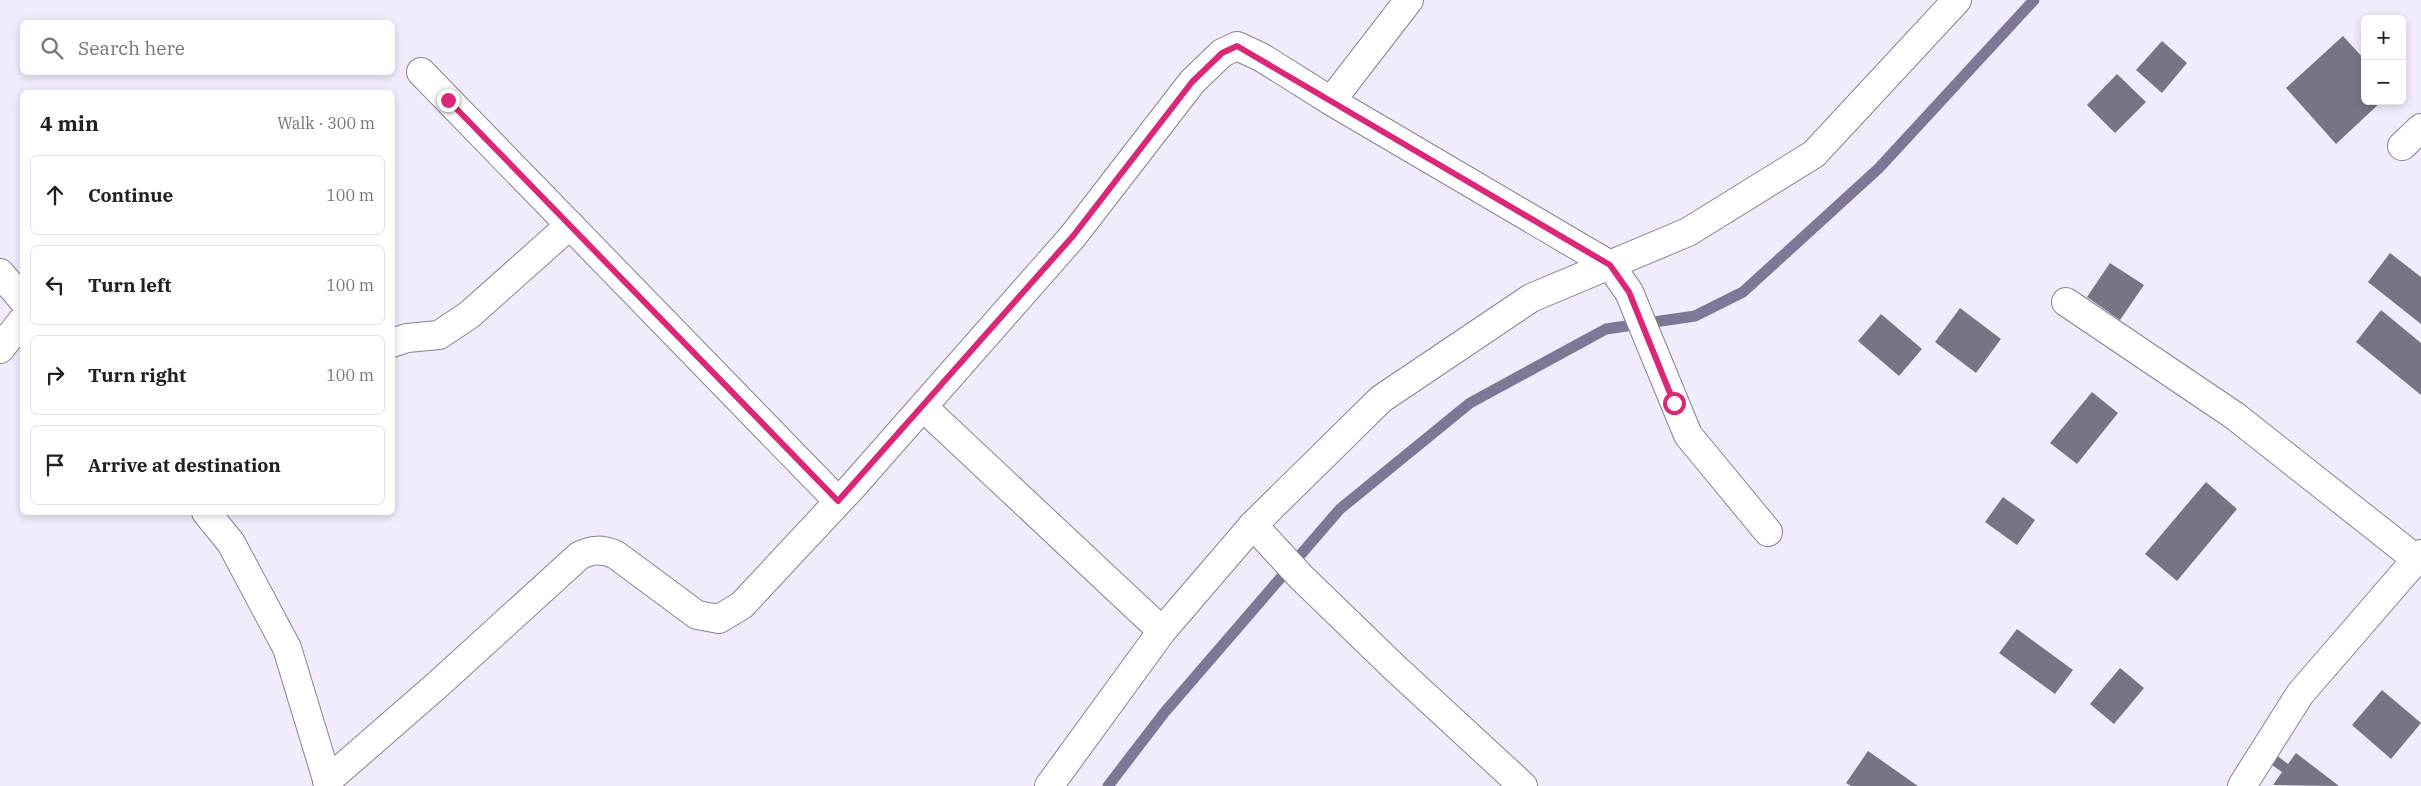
<!DOCTYPE html>
<html lang="en">
<head>
<meta charset="utf-8">
<style>
  :root { --surface:#fff; --page:#f2f2f2; --text:#202124; --muted:#757577; --line:#e0e0e0 }
  body { margin:0; font-family:"IBM Plex Serif",serif; background:var(--page); color:var(--text) }
  .controls { position:absolute; right:15px; top:15px; display:grid; overflow:hidden; border-radius:8px; box-shadow:0 2px 8px #0003 }
  .controls button { width:45px; height:45px; display:grid; place-items:center; padding:0; border:0; border-bottom:1px solid var(--line); background:var(--surface); color:var(--text); font:25px sans-serif }
  .stop { position:absolute; width:15px; height:15px; margin:-11px; border:4px solid #db2777; border-radius:50%; background:#fff }
  .stop.end { background:#db2777; border-color:#fff; box-shadow:0 1px 5px #0008 }
  .list { margin:0; padding:0; list-style:none }
  h2 { display:flex; justify-content:space-between; align-items:center; height:65px; margin:0; padding:0 20px; font-size:21px }
  h2 small { font-size:16px; font-weight:400; color:var(--muted) }
  .list li { display:grid; grid-template-columns:32px 1fr auto; gap:15px; align-items:center; box-sizing:border-box; height:80px; margin:0 10px 10px; padding:0 10px; border:1px solid var(--line); border-radius:8px }
  .list b { display:block; font-size:19px; white-space:nowrap }
  .list em { font-size:16px; font-style:normal; color:var(--muted) }
  .icon { flex:none; width:28px; height:28px; fill:none; stroke:currentColor; stroke-width:2; stroke-linecap:round; stroke-linejoin:round }
  .map { position:relative; flex:none; width:2421px; height:786px; overflow:hidden }
  .search { position:absolute; background:var(--surface); box-shadow:0 2px 8px #0003; left:20px; top:20px; width:375px; height:55px; display:flex; align-items:center; gap:12px; box-sizing:border-box; padding:0 18px; border-radius:8px; color:var(--muted); font-size:19px }
  .panel { position:absolute; background:var(--surface); box-shadow:0 2px 8px #0003; left:20px; top:90px; width:375px; height:425px; border-radius:8px }
  .map>svg:first-child { display:block }
  .lines { fill:none; stroke-linecap:round; stroke-linejoin:round }
  .stream { stroke:#807695; stroke-width:11 }
  .building { fill:#797483 }
  .minor-casing { stroke:#878291; stroke-width:30 }
  .minor { stroke:#fff; stroke-width:28 }
  .route { stroke:#db2777; stroke-width:6 }
</style>
</head>
<body>
<div class="map">
<svg width="2421" height="786" viewBox="0 0 2421 786">
  <rect width="100%" height="100%" fill="#f1ebfc"/>
  <g class="lines">
    <!-- stream -->
    <polyline class="stream" points="1108,786 1164,713 1340,509 1470,403 1606,329 1695,316 1743,292 1879,168 2034,0"/>
  </g>
  <!-- building -->
  <g class="building">
    <polygon points="2343,36 2365,60 2365,101 2382,101 2336,144 2286,88"/>
    <polygon points="2162,41 2187,63 2162,93 2136,70"/>
    <polygon points="2117,74 2146,102 2115,133 2087,105"/>
    <polygon points="2390,253 2421,277 2421,324 2368,282"/>
    <polygon points="2110,263 2144,285 2120,320 2087,297"/>
    <polygon points="1960,308 2001,339 1976,373 1935,342"/>
    <polygon points="2381,310 2421,343 2421,395 2356,342"/>
    <polygon points="1881,314 1922,349 1899,376 1858,341"/>
    <polygon points="2092,392 2118,413 2077,464 2050,443"/>
    <polygon points="2206,482 2237,509 2177,581 2145,554"/>
    <polygon points="2003,497 2035,520 2017,545 1985,522"/>
    <polygon points="2017,629 2073,670 2055,694 1999,653"/>
    <polygon points="2120,668 2144,688 2114,724 2090,704"/>
    <polygon points="2382,690 2421,723 2391,759 2352,725"/>
    <polygon points="1868,751 1918,786 1851,786 1846,783"/>
    <polygon points="2296,753 2339,786 2273,785 2282,772 2269,763 2275,754 2288,764"/>
  </g>
  <g class="lines">
    <defs>
      <g id="minor">
        <polyline points="1409,0 1331,101 1610,265 1629,292 1688,435 1768,532"/>
        <polyline points="421,72 838,501"/>
        <polyline points="2402,146 2421,128"/>
        <polyline points="0,273 22,299"/>
        <polyline points="2066,302 2235,416 2416,559"/>
        <polyline points="392,343 407,338 439,335 469,315 570,225"/>
        <polyline points="0,349 22,321"/>
        <polyline points="923,407 1162,631"/>
        <polyline points="206,512 231,543 287,648 329,786"/>
        <polyline points="1253,525 1301,577 1394,667 1523,786"/>
        <path d="M 327,781 L 435,687 L 579,556 C 592,549 602,549 616,555 L 697,615 L 719,619 L 742,605 L 853,486 L 1073,236 L 1192,82 L 1222,53 L 1237,46 L 1261,57 L 1331,101"/>
        <polyline points="1049,786 1162,631 1253,525 1381,399 1531,298 1688,232 1814,154 1957,0"/>
        <polyline points="2242,786 2300,694 2421,554"/>
      </g>
    </defs>
    <!-- minor casing -->
    <use href="#minor" class="minor-casing"/>
    <!-- minor -->
    <use href="#minor" class="minor"/>
  </g>
  <g class="lines">
    <!-- route -->
    <polyline class="route" points="448,100 838,501 1073,236 1192,82 1222,53 1237,46 1610,265 1629,292 1674,403"/>
  </g>
</svg>
<div class="controls">
<button>+</button>
<button>−</button>
</div>
<div class="stop" style="left:1674px;top:403px"></div>
<div class="stop end" style="left:448px;top:100px"></div>
<div class="search"><svg class="icon" aria-label="search" viewBox="0 0 24 24"><circle cx="10" cy="10" r="6"/><path d="M15 15l6 6"/></svg>Search here</div>
<section class="panel">
<h2>4 min<small>Walk · 300 m</small></h2>
<ul class="list">
<li><svg class="icon" aria-label="ahead" viewBox="0 0 24 24"><path d="M12 20V5M6 11l6-6 6 6"/></svg><div><b>Continue</b></div><em>100 m</em></li>
<li><svg class="icon" aria-label="left" viewBox="0 0 24 24"><path d="M17 20v-9H6M10 6l-5 5 5 5"/></svg><div><b>Turn left</b></div><em>100 m</em></li>
<li><svg class="icon" aria-label="right" viewBox="0 0 24 24"><path d="M7 20v-9h11M14 6l5 5-5 5"/></svg><div><b>Turn right</b></div><em>100 m</em></li>
<li><svg class="icon" aria-label="arrive" viewBox="0 0 24 24"><path d="M6 21V4h12l-3 4 3 4H6"/></svg><div><b>Arrive at destination</b></div></li>
</ul>
</section>
</div>
</body>
</html>
